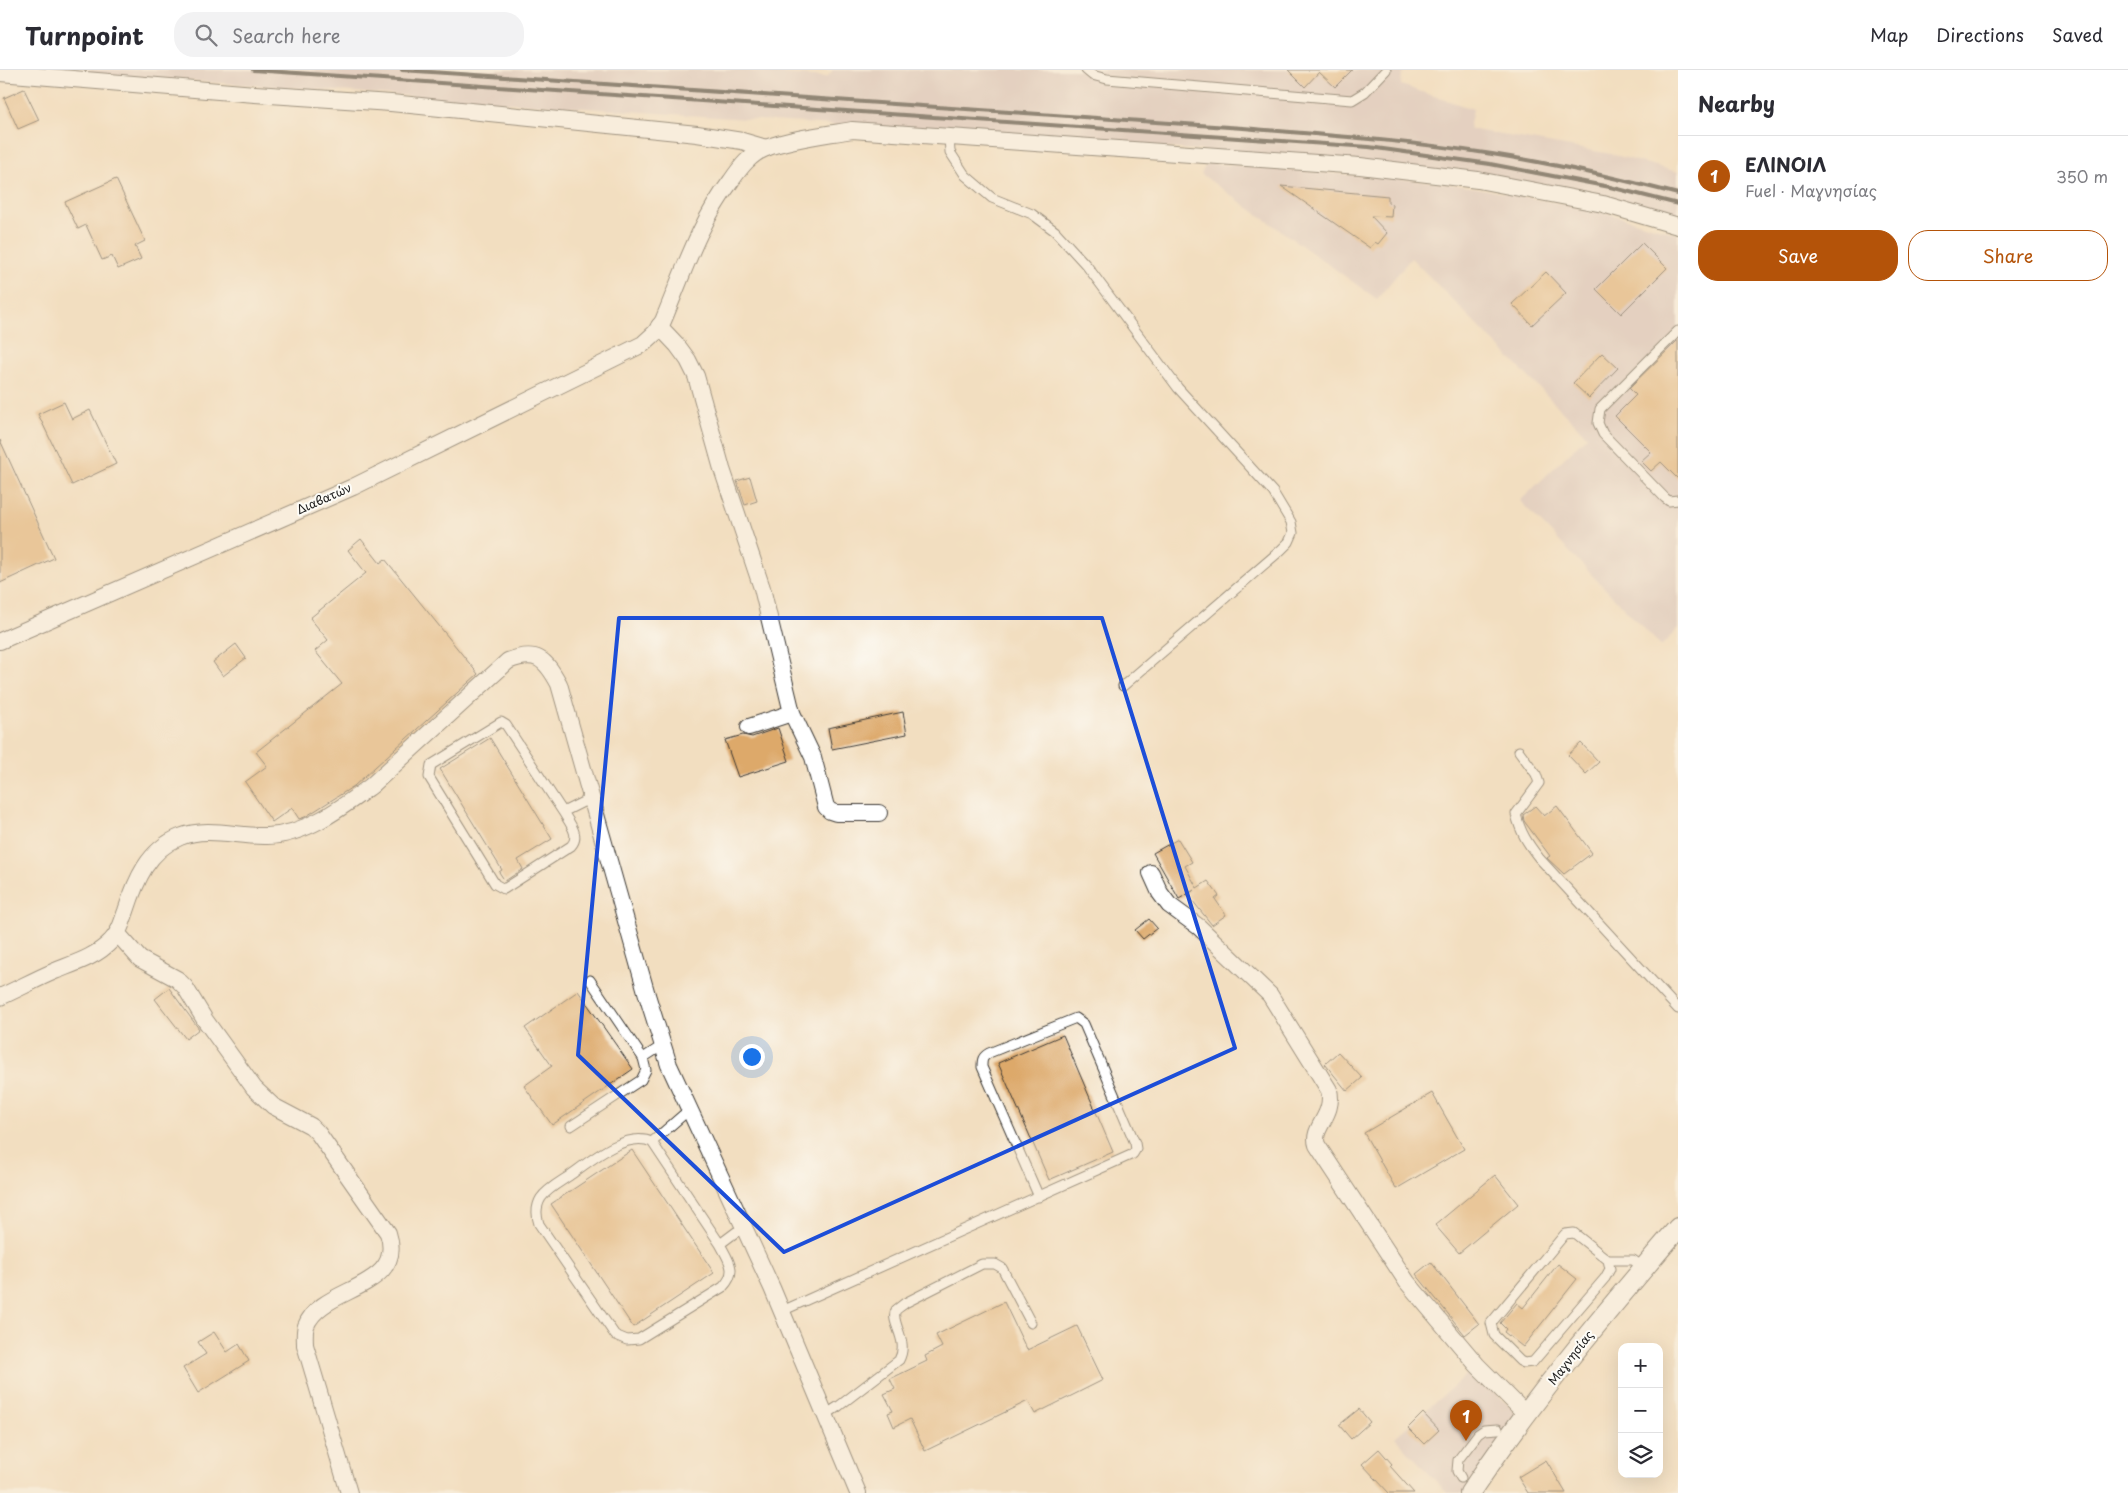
<!DOCTYPE html>
<html lang="en">
<head>
<meta charset="utf-8">
<style>
  :root { --surface:#fff; --page:#f2f2f3; --text:#2b2b33; --muted:#7c7c81; --line:#e1e1e2; --accent:#b45309 }
  body { margin:0; font-family:"Playpen Sans",sans-serif; background:var(--page); color:var(--text) }
  .controls { position:absolute; right:15px; bottom:15px; display:grid; overflow:hidden; border-radius:10px; box-shadow:0 5px 20px #0002 }
  .controls button { width:45px; height:45px; display:grid; place-items:center; padding:0; border:0; border-bottom:1px solid var(--line); background:var(--surface); color:var(--text); font:25px sans-serif }
  .you { position:absolute; left:751px; top:986px; width:18px; height:18px; margin:-12px; border:4px solid #fff; border-radius:50%; background:#1a73e8; box-shadow:0 0 0 8px #1a73e833 }
  .badge { display:grid; place-items:center; width:32px; height:32px; border-radius:50%; background:var(--accent); color:#fff; font-size:16px; font-weight:700 }
  .pin { position:absolute; translate:-50% -41px; filter:drop-shadow(0 1px 2px #0008) }
  .pin::after { content:''; position:absolute; top:26px; width:18px; height:15px; background:inherit; clip-path:polygon(0 0,100% 0,50% 100%) }
  .list { margin:0; padding:0; list-style:none }
  h2 { display:flex; justify-content:space-between; align-items:center; height:65px; margin:0; padding:0 20px; font-size:21px }
  h2 small { font-size:16px; font-weight:400; color:var(--muted) }
  .list li { display:grid; grid-template-columns:32px 1fr auto; gap:15px; align-items:center; box-sizing:border-box; height:80px; padding:0 20px; border-top:1px solid var(--line) }
  .list b { display:block; font-size:19px; white-space:nowrap }
  .list p { margin:0; font-size:16px; white-space:nowrap; color:var(--muted) }
  .list em { font-size:16px; font-style:normal; color:var(--muted) }
  .actions { display:flex; gap:10px; padding:15px 20px }
  .actions a { flex:1; padding:11px 0; border:1px solid var(--accent); border-radius:20px; text-align:center; font-size:18px; color:var(--accent) }
  .actions .main { background:var(--accent); color:#fff }
  .icon { flex:none; width:28px; height:28px; fill:none; stroke:currentColor; stroke-width:2; stroke-linecap:round; stroke-linejoin:round }
  .map { position:relative; flex:none; width:1678px; height:1423px; overflow:hidden }
  header { display:flex; align-items:center; gap:30px; box-sizing:border-box; height:70px; padding:0 25px; background:var(--surface); border-bottom:1px solid var(--line) }
  header strong { font-size:24px }
  nav { display:flex; gap:28px; margin-inline-start:auto; font-size:18px }
  .search { width:350px; height:45px; background:var(--page); display:flex; align-items:center; gap:12px; box-sizing:border-box; padding:0 18px; border-radius:20px; color:var(--muted); font-size:19px }
  main { display:flex }
  aside { flex:1; background:var(--surface) }
  .map>svg:first-child { display:block }
  .industrial { fill:#d2bfc0 }
  .building { fill:#dda96b }
  .lines { fill:none; stroke-linecap:round; stroke-linejoin:round }
  .service-casing { stroke:#3c3935; stroke-width:11 }
  .minor-casing { stroke:#3c3935; stroke-width:18 }
  .tertiary-casing { stroke:#3c3935; stroke-width:22 }
  .service { stroke:#fff; stroke-width:9 }
  .minor { stroke:#fff; stroke-width:16 }
  .tertiary { stroke:#fff; stroke-width:20 }
  .rail { stroke:#1c1c1c; stroke-width:4 }
  .marked { fill:none; stroke:#1d4ed8; stroke-width:4; stroke-linejoin:round }
  .labels { text-anchor:middle; stroke-width:4; stroke-linejoin:round; paint-order:stroke }
  .street-label { font-size:12px; fill:#1c1c1c; stroke:#fdfcf7 }
</style>
</head>
<body>
<header>
<strong>Turnpoint</strong>
<div class="search"><svg class="icon" aria-label="search" viewBox="0 0 24 24"><circle cx="10" cy="10" r="6"/><path d="M15 15l6 6"/></svg>Search here</div>
<nav><a>Map</a><a>Directions</a><a>Saved</a></nav>
</header>
<main>
<div class="map">
<svg width="1678" height="1423" viewBox="0 0 1678 1423">
  <rect width="100%" height="100%" fill="#fdfcf7"/>
  <filter id="ink" filterUnits="userSpaceOnUse"><feTurbulence type="fractalNoise" baseFrequency=".02" numOctaves="2"/><feDisplacementMap in="SourceGraphic" scale="10" xChannelSelector="R" yChannelSelector="G"/><feConvolveMatrix kernelMatrix="1 2 1 2 8 2 1 2 1" color-interpolation-filters="sRGB"/></filter>
  <filter id="wash" filterUnits="userSpaceOnUse"><feTurbulence type="fractalNoise" baseFrequency=".0096" numOctaves="4" result="noise"/><feDisplacementMap in="SourceGraphic" scale="20" xChannelSelector="R" yChannelSelector="G"/><feGaussianBlur stdDeviation="1.12" result="paint"/><feColorMatrix in="noise" values="0 0 0 0 0 0 0 0 0 0 0 0 0 0 0 0 0 1.4 0 .05"/><feComposite in="paint" operator="in"/></filter>
  <g filter="url(#wash)">
    <rect width="100%" height="100%" fill="#f2dec0"/>
    <!-- industrial -->
    <g class="industrial">
      <polygon points="31,0 732,0 827,7 833,0 1406,0 1402,5 1401,15 1473,39 1469,59 1611,84 1678,102 1678,149 1369,92"/>
      <polygon points="1207,93 1435,112 1478,118 1604,142 1678,164 1678,559 1661,576 1520,431 1587,366 1411,188 1377,229 1201,104"/>
      <polygon points="1472,1300 1521,1347 1466,1423 1447,1423 1395,1367"/>
    </g>
    <g id="blocks">
      <!-- building -->
      <g class="building">
        <polygon points="1288,0 1352,0 1335,17 1319,2 1305,17"/>
        <polygon points="24,19 39,50 18,59 4,28"/>
        <polygon points="116,109 145,171 135,176 141,189 118,199 112,186 102,190 86,155 78,159 65,132"/>
        <polygon points="1281,116 1388,126 1388,133 1392,134 1391,147 1371,146 1387,163 1378,174 1375,172 1370,178"/>
        <polygon points="1642,173 1667,198 1621,244 1596,219"/>
        <polygon points="1546,202 1566,223 1532,255 1512,234"/>
        <polygon points="1678,270 1678,409 1661,392 1651,401 1641,391 1651,382 1615,346 1636,325 1629,318"/>
        <polygon points="1602,283 1618,298 1589,328 1573,313"/>
        <polygon points="64,332 72,349 90,340 116,394 72,415 38,344"/>
        <polygon points="0,370 54,488 0,513"/>
        <polygon points="750,407 757,431 745,435 737,411"/>
        <polygon points="361,469 380,493 385,489 478,604 354,716 305,747 299,749 292,738 272,752 245,712 267,696 256,682 342,614 315,581 328,570 310,548 366,503 348,480"/>
        <polygon points="236,574 246,588 223,606 213,592"/>
        <polygon points="903,642 907,664 832,679 828,658"/>
        <polygon points="778,658 789,691 738,707 725,670 743,665 752,667"/>
        <polygon points="490,668 552,769 518,790 523,799 505,811 499,802 502,800 440,699"/>
        <polygon points="1581,673 1599,692 1586,704 1568,685"/>
        <polygon points="1535,736 1544,746 1557,736 1592,783 1564,804 1547,788 1550,786 1524,751 1523,745"/>
        <polygon points="1178,769 1192,792 1185,796 1197,818 1208,811 1219,826 1215,829 1226,845 1212,855 1188,825 1194,820 1179,829 1153,783"/>
        <polygon points="1149,849 1157,858 1143,869 1135,860"/>
        <polygon points="169,918 199,959 186,969 155,929"/>
        <polygon points="578,921 633,999 552,1055 524,1016 552,996 525,958"/>
        <polygon points="1063,965 1113,1082 1049,1110 998,993"/>
        <polygon points="1338,982 1362,1008 1347,1021 1325,994"/>
        <polygon points="1432,1023 1464,1079 1396,1119 1364,1063"/>
        <polygon points="632,1080 714,1203 633,1257 551,1134"/>
        <polygon points="1495,1105 1518,1134 1459,1183 1435,1155"/>
        <polygon points="1431,1192 1479,1254 1465,1265 1416,1204"/>
        <polygon points="1558,1194 1577,1209 1523,1277 1504,1262 1506,1259 1500,1253 1517,1233 1523,1238"/>
        <polygon points="1004,1232 1027,1280 1077,1256 1103,1310 1035,1344 1028,1331 925,1381 910,1349 894,1357 888,1343 893,1341 884,1324 895,1319 890,1309 927,1291 925,1286 942,1277 936,1265"/>
        <polygon points="214,1262 227,1282 239,1274 249,1291 198,1323 183,1298 206,1284 198,1272"/>
        <polygon points="1359,1339 1370,1352 1351,1369 1339,1355"/>
        <polygon points="1423,1343 1439,1360 1424,1374 1408,1358"/>
        <polygon points="1379,1379 1392,1394 1390,1396 1414,1423 1389,1423 1362,1394"/>
        <polygon points="1546,1390 1566,1423 1528,1423 1518,1407"/>
      </g>
    </g>
  </g>
  <g filter="url(#ink)">
    <use href="#blocks" fill-opacity="0" stroke="#3c3935" stroke-width="1"/>
    <g class="lines">
      <defs>
        <g id="service">
          <polyline points="1086,0 1092,5 1107,9 1352,30 1365,22 1386,0"/>
          <polyline points="949,67 950,82 965,105 992,128 1032,144 1055,161 1087,196 1178,318 1273,422 1291,452 1293,463 1289,472 1281,480 1123,616"/>
          <polyline points="1678,261 1600,339 1598,353 1603,364 1665,428 1669,431 1678,430"/>
          <path d="M 1519,681 L 1536,704 L 1539,713 L 1516,744 C 1520,762 1528,774 1539,788 L 1678,939"/>
          <path d="M 563,742 L 506,655 L 501,652 L 431,695 L 429,707 L 495,814 L 504,819 L 571,776 C 581,766 569,752 563,742 L 591,728"/>
          <polyline points="590,910 643,988"/>
          <polyline points="571,1056 641,1010 646,1000 643,988 663,975"/>
          <polyline points="652,1072 683,1045 691,1041"/>
          <path d="M 720,1174 L 652,1072 C 626,1060 589,1092 569,1106 C 560,1112 547,1119 541,1128 C 536,1136 536,1145 539,1154 L 615,1265 L 627,1270 L 639,1269 L 723,1217 C 738,1201 729,1191 720,1174 L 736,1162 L 746,1159"/>
          <polyline points="1608,1190 1574,1163 1565,1164 1491,1253 1494,1265 1520,1291 1524,1293 1533,1292 1605,1208 1610,1199 1608,1190 1633,1190 1644,1198"/>
          <path d="M 782,1241 L 1133,1084 L 1136,1079 L 1135,1073 L 1084,954 L 1076,948 L 989,983 C 982,987 982,990 982,997 L 1039,1127"/>
          <path d="M 825,1345 L 839,1336 L 899,1290 C 910,1270 889,1252 896,1240 C 898,1238 903,1235 905,1233 L 982,1194 L 995,1194 L 1002,1198 L 1031,1253"/>
          <polyline points="1461,1408 1457,1401 1458,1390 1478,1364 1484,1360 1498,1359"/>
        </g>
        <g id="minor">
          <polyline points="0,3 255,24 391,33 697,64 742,71 766,78"/>
          <polyline points="659,256 677,275 688,290 696,306 722,399 762,518 792,643 813,687 826,737 830,741 836,743 879,743"/>
          <path d="M 0,571 L 353,417 L 643,274 L 655,263 L 663,251 C 684,201 698,155 731,111 C 740,98 750,84 766,78 C 793,68 824,65 852,60 L 1360,96 L 1478,110 L 1603,134 L 1678,156"/>
          <polyline points="749,657 792,643"/>
          <path d="M 1151,803 L 1160,823 L 1169,835 L 1199,857 L 1270,925 L 1329,1020 C 1335,1046 1311,1057 1317,1075 L 1407,1212 L 1477,1295 L 1526,1344"/>
          <path d="M 117,863 L 140,889 L 177,909 L 185,917 L 205,950 L 254,1018 L 273,1036 L 311,1056 L 318,1063 L 388,1163 C 407,1220 320,1216 306,1256 C 304,1262 305,1269 305,1275 L 349,1423"/>
          <path d="M 0,927 C 18,919 36,909 55,901 C 75,893 96,887 111,871 C 120,862 122,852 126,841 C 136,810 148,780 180,767 C 207,756 239,767 267,766 C 306,765 341,738 371,716 L 508,591 C 536,580 545,588 559,614 L 647,925 L 669,995 L 772,1218 L 858,1423"/>
        </g>
        <path id="tertiary" d="M 1470,1423 C 1532,1330 1605,1243 1678,1158"/>
      </defs>
      <!-- service casing -->
      <use href="#service" class="service-casing"/>
      <!-- minor casing -->
      <use href="#minor" class="minor-casing"/>
      <!-- tertiary casing -->
      <use href="#tertiary" class="tertiary-casing"/>
      <!-- service -->
      <use href="#service" class="service"/>
      <!-- minor -->
      <use href="#minor" class="minor"/>
      <!-- tertiary -->
      <use href="#tertiary" class="tertiary"/>
      <!-- rail -->
      <g class="rail">
        <polyline points="253,0 1369,77 1490,94 1610,117 1678,134"/>
        <path d="M 402,0 L 1243,58 C 1326,65 1410,71 1492,84 C 1555,94 1617,108 1678,124"/>
      </g>
    </g>
  </g>
  <!-- marked area -->
  <path d="M0 0H1678V1423H0ZM 619,548 L 1102,548 L 1235,978 L 784,1182 L 578,985 Z" fill="#f2dec0" fill-opacity=".55" fill-rule="evenodd"/>
  <path class="marked" d="M 619,548 L 1102,548 L 1235,978 L 784,1182 L 578,985 Z"/>
  <g class="labels">
    <!-- street labels -->
    <g class="street-label">
      <text transform="translate(324 429) rotate(-24)" y="4">Διαβατών</text>
      <text transform="translate(1571 1288) rotate(-52)" y="4">Μαγνησίας</text>
    </g>
  </g>
</svg>
<div class="controls">
<button>+</button>
<button>−</button>
<button><svg class="icon" aria-label="layers" viewBox="0 0 24 24"><path d="M12 4l9 5-9 5-9-5zM3 14l9 5 9-5"/></svg></button>
</div>
<div class="you"></div>
<div class="pin badge" style="left:1466px;top:1371px">1</div>
</div>
<aside>
<h2>Nearby<small></small></h2>
<ul class="list">
<li><span class="badge">1</span><div><b>ΕΛΙΝΟΙΛ</b><p>Fuel · Μαγνησίας</p></div><em>350 m</em></li>
</ul>
<div class="actions"><a class="main">Save</a><a>Share</a></div>
</aside>
</main>
</body>
</html>
